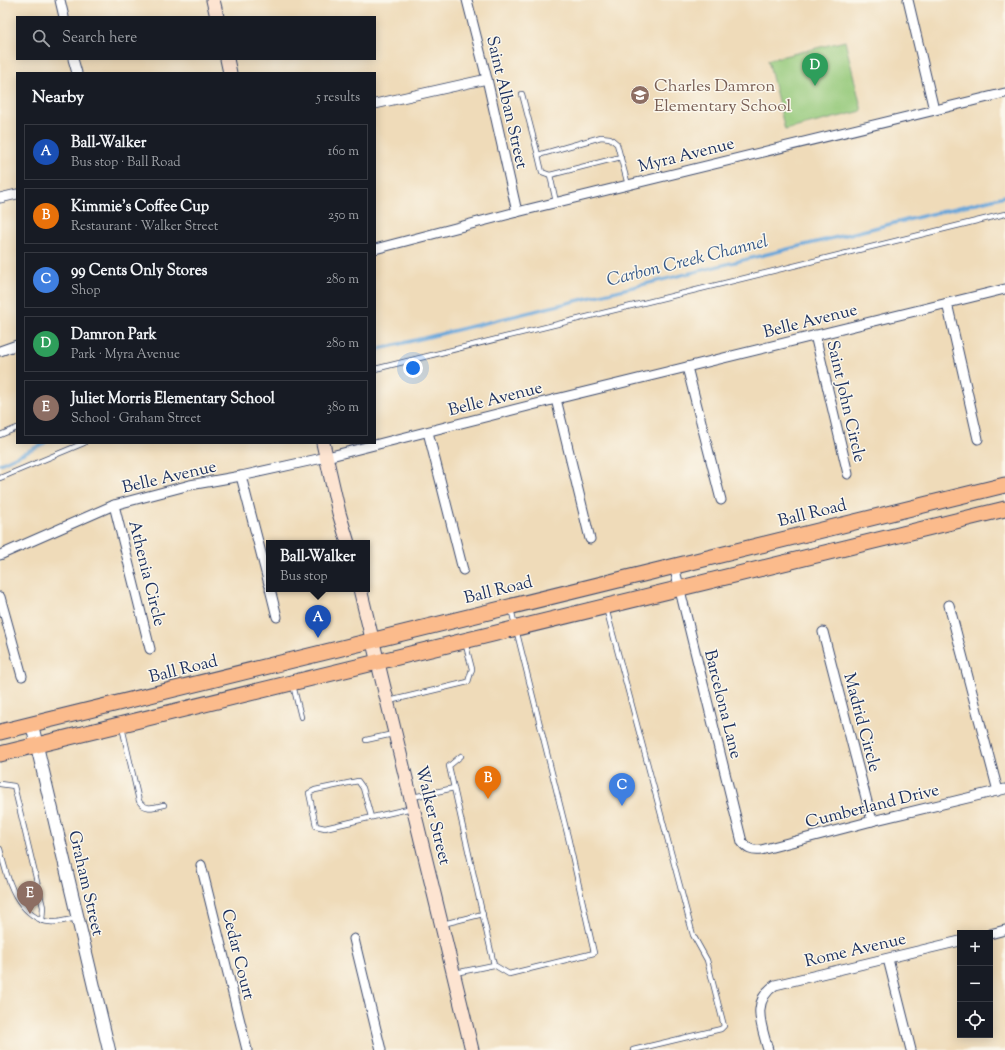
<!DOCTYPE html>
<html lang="en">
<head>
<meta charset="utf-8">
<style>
  :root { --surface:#171b24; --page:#20242c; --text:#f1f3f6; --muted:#9ea1a6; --line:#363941; --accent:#d93025 }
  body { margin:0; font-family:"Sorts Mill Goudy",serif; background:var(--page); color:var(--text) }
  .controls { position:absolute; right:12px; bottom:12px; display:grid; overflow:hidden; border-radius:0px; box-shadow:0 2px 10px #0003 }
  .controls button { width:36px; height:36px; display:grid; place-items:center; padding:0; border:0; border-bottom:1px solid var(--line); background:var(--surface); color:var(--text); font:20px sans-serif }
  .you { position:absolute; left:413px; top:368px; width:14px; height:14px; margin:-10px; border:3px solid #fff; border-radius:50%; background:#1a73e8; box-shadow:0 0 0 6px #1a73e833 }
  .badge { display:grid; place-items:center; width:26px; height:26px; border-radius:50%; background:var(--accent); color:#fff; font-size:13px; font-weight:700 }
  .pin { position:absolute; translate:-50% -33px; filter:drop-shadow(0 1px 2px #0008) }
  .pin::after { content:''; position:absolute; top:21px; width:14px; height:12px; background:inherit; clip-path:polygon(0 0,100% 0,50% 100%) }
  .popup { position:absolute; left:266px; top:540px; width:104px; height:52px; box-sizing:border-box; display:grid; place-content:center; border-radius:0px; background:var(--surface); filter:drop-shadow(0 1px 3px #0005); font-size:13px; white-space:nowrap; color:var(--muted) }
  .popup b { font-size:15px; color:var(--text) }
  .popup::after { content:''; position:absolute; left:50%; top:100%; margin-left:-8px; border:8px solid transparent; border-top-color:var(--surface) }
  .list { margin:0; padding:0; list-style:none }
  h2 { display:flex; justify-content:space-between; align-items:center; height:52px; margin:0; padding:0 16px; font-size:17px }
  h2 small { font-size:13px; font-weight:400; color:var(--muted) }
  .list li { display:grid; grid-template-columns:26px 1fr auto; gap:12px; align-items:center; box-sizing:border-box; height:56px; margin:0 8px 8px; padding:0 8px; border:1px solid var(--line); border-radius:0px }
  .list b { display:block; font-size:15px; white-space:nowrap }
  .list p { margin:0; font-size:13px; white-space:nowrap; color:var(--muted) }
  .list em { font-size:13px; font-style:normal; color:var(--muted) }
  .icon { flex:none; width:22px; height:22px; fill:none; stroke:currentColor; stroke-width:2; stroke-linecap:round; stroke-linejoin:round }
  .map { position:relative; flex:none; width:1005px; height:1050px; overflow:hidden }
  .search { position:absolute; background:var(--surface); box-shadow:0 2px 10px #0003; left:16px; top:16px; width:360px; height:44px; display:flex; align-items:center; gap:10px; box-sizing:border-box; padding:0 14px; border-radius:0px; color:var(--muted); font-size:15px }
  .panel { position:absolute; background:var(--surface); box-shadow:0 2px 10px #0003; left:16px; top:72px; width:360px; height:372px; border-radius:0px }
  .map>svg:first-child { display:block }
  .green { fill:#95c97a; stroke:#587c6c }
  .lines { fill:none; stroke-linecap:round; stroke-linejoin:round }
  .stream { stroke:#67a6da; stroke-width:3.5 }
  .service-casing { stroke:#3b496c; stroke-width:6 }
  .minor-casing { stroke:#3b496c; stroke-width:11 }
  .tertiary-casing { stroke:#3b496c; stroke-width:14 }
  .secondary-casing { stroke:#3b496c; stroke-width:15 }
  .primary-casing { stroke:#3b496c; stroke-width:17 }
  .service { stroke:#fff; stroke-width:4.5 }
  .minor { stroke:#fff; stroke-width:9 }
  .tertiary { stroke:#fff; stroke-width:12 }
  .secondary { stroke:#fde4d1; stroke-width:13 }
  .primary { stroke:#fbbb8c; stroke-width:15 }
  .labels { text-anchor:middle; stroke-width:3; stroke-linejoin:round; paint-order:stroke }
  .education-label { font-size:17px; fill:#785e54; stroke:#fbf7ec; text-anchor:start }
  .street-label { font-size:17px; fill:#1b2f5e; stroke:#fbf7ec }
  .water-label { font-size:18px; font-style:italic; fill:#365989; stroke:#fbf7ec }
</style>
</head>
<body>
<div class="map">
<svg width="1005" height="1050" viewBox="0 0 1005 1050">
  <rect width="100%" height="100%" fill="#fbf7ec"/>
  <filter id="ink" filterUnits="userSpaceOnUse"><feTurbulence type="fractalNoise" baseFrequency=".025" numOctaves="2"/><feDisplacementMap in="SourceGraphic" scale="8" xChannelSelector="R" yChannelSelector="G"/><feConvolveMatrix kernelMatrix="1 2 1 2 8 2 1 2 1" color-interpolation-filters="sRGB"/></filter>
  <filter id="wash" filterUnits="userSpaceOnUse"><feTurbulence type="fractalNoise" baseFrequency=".012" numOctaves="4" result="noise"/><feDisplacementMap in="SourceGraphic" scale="16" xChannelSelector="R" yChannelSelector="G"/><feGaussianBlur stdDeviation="0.9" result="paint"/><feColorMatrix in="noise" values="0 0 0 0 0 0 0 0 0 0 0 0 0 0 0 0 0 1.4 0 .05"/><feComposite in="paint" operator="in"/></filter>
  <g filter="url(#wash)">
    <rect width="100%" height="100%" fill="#efdbb9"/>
    <!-- green -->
    <polygon class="green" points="845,41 862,111 785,130 768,60"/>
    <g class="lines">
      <!-- stream -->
      <g class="stream">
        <polyline points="375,350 1005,196"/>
        <polyline points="0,464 45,443"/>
      </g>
    </g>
  </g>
  <g filter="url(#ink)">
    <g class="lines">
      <defs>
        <g id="service">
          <polyline points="522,94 538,155 601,137 610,138 617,144 628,185"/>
          <polyline points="538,155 542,172 550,175 621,157"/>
          <polyline points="550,175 556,202"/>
          <polyline points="375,369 1005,214"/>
          <polyline points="0,435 17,428"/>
          <polyline points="0,478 84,443"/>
          <polyline points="606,608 693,935 707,960 724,1026 721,1029 633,1050"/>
          <polyline points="293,685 301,717"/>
          <polyline points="389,701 468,682 472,669 465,642"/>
          <path d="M 122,727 L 139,801 C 145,811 155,807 164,805"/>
          <polyline points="366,740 393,734"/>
          <polyline points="0,784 14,786 43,907 42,921"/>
          <polyline points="454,788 449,766 461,756"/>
          <polyline points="413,797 454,788 494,965"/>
          <polyline points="371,817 363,788 358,781 315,790 309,793 316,826 325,828 412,808"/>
          <path d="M 0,849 C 6,875 14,908 41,920 C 51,925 67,920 77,918"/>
          <polyline points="443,924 483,914"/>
          <polyline points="455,973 494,965 509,974 594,953 568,837 511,609"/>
        </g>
        <g id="minor">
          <polyline points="60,0 64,17"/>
          <polyline points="467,0 487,79 517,212"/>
          <polyline points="908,0 934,110"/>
          <polyline points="73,59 77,73"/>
          <polyline points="375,104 487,79"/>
          <polyline points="0,198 17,194"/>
          <polyline points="375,249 517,212 1005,93"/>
          <polyline points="947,303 978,439"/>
          <polyline points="815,335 848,474"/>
          <polyline points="0,351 17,345"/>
          <polyline points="687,367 721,500"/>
          <polyline points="556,399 590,539"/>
          <polyline points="428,432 463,570"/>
          <polyline points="241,476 269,584"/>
          <polyline points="114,505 150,649"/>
          <polyline points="0,555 114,505 190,485 241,476 327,457 556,399 1005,289"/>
          <path d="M 674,566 L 742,842 C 747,849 752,851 761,850 L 872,821 L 1005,789"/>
          <polyline points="270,589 277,617"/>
          <polyline points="0,597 22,676"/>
          <polyline points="949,605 998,791"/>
          <polyline points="823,632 872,821"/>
          <polyline points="201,865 247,1050"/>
          <polyline points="990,934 1005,930"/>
          <polyline points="354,939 381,1050"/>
          <polyline points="888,959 911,1050"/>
          <path d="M 768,1050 C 762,1026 750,1002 775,985 L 960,941"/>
        </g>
        <polyline id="tertiary" points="32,725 109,1050"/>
        <g id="secondary">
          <polyline points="213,0 217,17"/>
          <polyline points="227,59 230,73"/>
          <polyline points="323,443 339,513 348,543"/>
          <polyline points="360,589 472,1050"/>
        </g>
        <g id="primary">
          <polyline points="0,732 1005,485"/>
          <polyline points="0,754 1005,509"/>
        </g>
      </defs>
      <!-- service casing -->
      <use href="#service" class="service-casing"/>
      <!-- minor casing -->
      <use href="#minor" class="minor-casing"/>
      <!-- tertiary casing -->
      <use href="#tertiary" class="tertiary-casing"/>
      <!-- secondary casing -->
      <use href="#secondary" class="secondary-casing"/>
      <!-- primary casing -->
      <use href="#primary" class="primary-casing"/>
      <!-- service -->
      <use href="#service" class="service"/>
      <!-- minor -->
      <use href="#minor" class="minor"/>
      <!-- tertiary -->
      <use href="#tertiary" class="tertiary"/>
      <!-- secondary -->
      <use href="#secondary" class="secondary"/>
      <!-- primary -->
      <use href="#primary" class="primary"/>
    </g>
  </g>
  <!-- icons -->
  <defs>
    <symbol id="school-disc" viewBox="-11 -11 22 22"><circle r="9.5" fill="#8d6e63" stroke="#fbf7ec"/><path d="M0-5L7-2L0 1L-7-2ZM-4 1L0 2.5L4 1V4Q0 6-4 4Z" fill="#fff"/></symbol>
  </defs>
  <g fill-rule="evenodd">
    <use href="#school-disc" x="629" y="84" width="22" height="22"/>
  </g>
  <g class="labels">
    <!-- education labels -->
    <g class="education-label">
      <text x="654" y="91">Charles Damron<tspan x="654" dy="20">Elementary School</tspan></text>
    </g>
    <!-- street labels -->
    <g class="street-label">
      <text transform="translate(508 102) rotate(77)" y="6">Saint Alban Street</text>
      <text transform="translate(686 154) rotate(-14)" y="6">Myra Avenue</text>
      <text transform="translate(810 320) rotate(-14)" y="6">Belle Avenue</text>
      <text transform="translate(495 398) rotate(-14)" y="6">Belle Avenue</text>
      <text transform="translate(847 401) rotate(77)" y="6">Saint John Circle</text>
      <text transform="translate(169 476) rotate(-13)" y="6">Belle Avenue</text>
      <text transform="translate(812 512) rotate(-14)" y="6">Ball Road</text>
      <text transform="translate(148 573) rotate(76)" y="6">Athenia Circle</text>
      <text transform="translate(498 589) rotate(-14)" y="6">Ball Road</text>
      <text transform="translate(183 668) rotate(-14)" y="6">Ball Road</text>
      <text transform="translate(724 704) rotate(76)" y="6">Barcelona Lane</text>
      <text transform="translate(863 722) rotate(75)" y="6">Madrid Circle</text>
      <text transform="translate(872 805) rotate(-14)" y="6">Cumberland Drive</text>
      <text transform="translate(434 815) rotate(76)" y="6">Walker Street</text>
      <text transform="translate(87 883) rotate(77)" y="6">Graham Street</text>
      <text transform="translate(855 949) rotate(-13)" y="6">Rome Avenue</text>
      <text transform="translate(239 954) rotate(76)" y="6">Cedar Court</text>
    </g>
    <!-- water labels -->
    <g class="water-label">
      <text transform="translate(687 260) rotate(-14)" y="6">Carbon Creek Channel</text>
    </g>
  </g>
</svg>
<div class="controls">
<button>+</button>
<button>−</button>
<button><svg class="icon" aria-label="locate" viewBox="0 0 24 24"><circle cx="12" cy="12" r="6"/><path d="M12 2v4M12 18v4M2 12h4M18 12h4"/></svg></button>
</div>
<div class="you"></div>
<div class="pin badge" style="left:318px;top:638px;background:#1a4fb4">A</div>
<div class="popup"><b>Ball-Walker</b>Bus stop</div>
<div class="pin badge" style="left:488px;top:799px;background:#e8710a">B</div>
<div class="pin badge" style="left:622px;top:806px;background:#3f7fe0">C</div>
<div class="pin badge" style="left:815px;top:86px;background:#2e9e5b">D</div>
<div class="pin badge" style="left:30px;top:914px;background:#8d6e63">E</div>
<div class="search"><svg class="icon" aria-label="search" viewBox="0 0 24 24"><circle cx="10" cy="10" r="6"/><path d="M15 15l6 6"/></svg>Search here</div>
<section class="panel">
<h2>Nearby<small>5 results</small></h2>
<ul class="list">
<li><span class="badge" style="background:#1a4fb4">A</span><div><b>Ball-Walker</b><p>Bus stop · Ball Road</p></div><em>160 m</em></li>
<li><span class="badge" style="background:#e8710a">B</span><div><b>Kimmie's Coffee Cup</b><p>Restaurant · Walker Street</p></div><em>250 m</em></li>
<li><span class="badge" style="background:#3f7fe0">C</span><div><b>99 Cents Only Stores</b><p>Shop</p></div><em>280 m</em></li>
<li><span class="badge" style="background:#2e9e5b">D</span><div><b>Damron Park</b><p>Park · Myra Avenue</p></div><em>280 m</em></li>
<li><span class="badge" style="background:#8d6e63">E</span><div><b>Juliet Morris Elementary School</b><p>School · Graham Street</p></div><em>380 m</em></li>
</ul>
</section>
</div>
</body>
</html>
